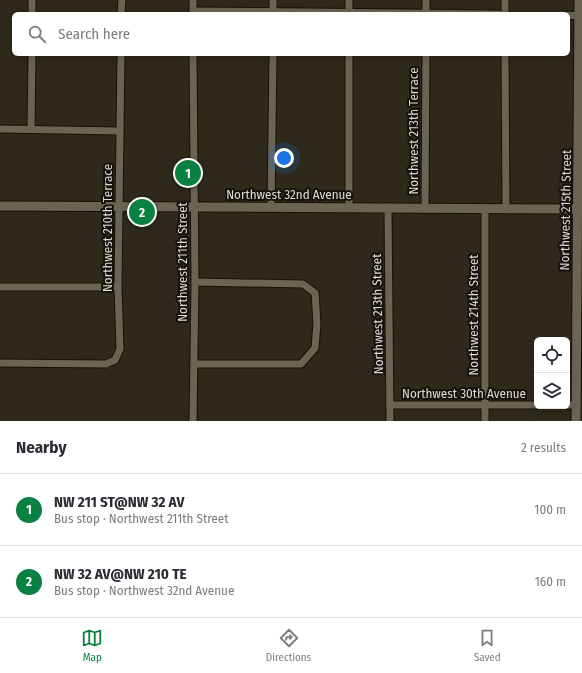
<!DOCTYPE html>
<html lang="en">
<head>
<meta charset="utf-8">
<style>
  :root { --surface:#fff; --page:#f2f2f3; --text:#2b2b33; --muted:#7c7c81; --line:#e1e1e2; --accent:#0b8043 }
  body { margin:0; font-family:"Fira Sans Condensed",sans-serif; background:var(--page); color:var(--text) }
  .controls { position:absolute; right:12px; bottom:12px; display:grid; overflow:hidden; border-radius:6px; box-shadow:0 2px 10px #0003 }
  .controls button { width:36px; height:36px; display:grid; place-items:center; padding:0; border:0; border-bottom:1px solid var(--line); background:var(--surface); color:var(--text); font:20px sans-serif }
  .you { position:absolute; left:284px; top:158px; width:14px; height:14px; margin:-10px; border:3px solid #fff; border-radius:50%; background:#1a73e8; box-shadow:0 0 0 6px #1a73e833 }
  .badge { display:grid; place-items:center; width:26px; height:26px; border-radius:50%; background:var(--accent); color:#fff; font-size:13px; font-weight:700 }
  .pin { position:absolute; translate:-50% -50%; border:2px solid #fff; box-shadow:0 1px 4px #0006 }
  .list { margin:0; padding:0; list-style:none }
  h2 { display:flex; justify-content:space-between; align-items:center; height:52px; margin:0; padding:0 16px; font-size:17px }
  h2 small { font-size:13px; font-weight:400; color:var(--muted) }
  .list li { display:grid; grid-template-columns:26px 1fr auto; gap:12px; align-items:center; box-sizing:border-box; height:72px; padding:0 16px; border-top:1px solid var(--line) }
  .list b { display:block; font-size:15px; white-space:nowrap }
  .list p { margin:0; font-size:13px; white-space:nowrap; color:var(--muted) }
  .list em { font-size:13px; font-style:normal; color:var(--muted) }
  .icon { flex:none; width:22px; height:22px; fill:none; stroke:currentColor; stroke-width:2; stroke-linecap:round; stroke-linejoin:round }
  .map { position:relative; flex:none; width:582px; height:421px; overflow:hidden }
  .search { position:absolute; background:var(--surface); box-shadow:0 2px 10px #0003; left:12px; right:12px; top:12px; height:44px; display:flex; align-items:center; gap:10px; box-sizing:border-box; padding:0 14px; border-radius:6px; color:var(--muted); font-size:15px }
  .sheet { height:196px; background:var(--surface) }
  nav { display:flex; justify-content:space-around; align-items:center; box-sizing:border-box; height:56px; border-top:1px solid var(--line); background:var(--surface); font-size:11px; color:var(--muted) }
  nav a { display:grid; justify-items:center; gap:2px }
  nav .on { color:var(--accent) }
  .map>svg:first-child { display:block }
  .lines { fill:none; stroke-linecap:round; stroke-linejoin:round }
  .minor-casing { stroke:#161205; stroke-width:9 }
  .tertiary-casing { stroke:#161205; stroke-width:11 }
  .minor { stroke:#6a6453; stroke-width:7 }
  .tertiary { stroke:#6a6453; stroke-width:9 }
  .labels { text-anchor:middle; stroke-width:4; stroke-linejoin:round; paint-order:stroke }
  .street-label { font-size:13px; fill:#dedbd1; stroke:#14120b }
</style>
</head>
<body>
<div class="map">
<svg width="582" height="421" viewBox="0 0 582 421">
  <rect width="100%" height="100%" fill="#2e291a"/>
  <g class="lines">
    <defs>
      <g id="minor">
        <polyline points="505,0 505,14"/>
        <polyline points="193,11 499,14"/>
        <polyline points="32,14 32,0"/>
        <polyline points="121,14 122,0"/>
        <polyline points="193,14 193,0"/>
        <polyline points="273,14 273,0"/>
        <polyline points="349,14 349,0"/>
        <polyline points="426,14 426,0"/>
        <polyline points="568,15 579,16"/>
        <polyline points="193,54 195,282 193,421"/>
        <polyline points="505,54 506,209"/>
        <polyline points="0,129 120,131"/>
        <polyline points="31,129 32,54"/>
        <polyline points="271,207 273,54"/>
        <polyline points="349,207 349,54"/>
        <polyline points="388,207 390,421"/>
        <polyline points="425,208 426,54"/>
        <polyline points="0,287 118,287"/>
        <polyline points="0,363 106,364 115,360 120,349 118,287 121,54"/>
        <polyline points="194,364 301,364 315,348 317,323 315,293 303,284 195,282"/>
        <polyline points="390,405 537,405"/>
        <polyline points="567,405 576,405"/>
        <polyline points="485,421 485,208"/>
      </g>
      <g id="tertiary">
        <polyline points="0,206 579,209"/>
        <polyline points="576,421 579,0"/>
      </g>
    </defs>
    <!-- minor casing -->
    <use href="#minor" class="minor-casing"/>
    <!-- tertiary casing -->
    <use href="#tertiary" class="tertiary-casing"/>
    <!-- minor -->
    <use href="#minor" class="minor"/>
    <!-- tertiary -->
    <use href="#tertiary" class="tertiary"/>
  </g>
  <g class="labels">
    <!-- street labels -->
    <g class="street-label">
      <text transform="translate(413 131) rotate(-90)" y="5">Northwest 213th Terrace</text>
      <text x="289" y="199">Northwest 32nd Avenue</text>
      <text transform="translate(565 210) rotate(-89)" y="5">Northwest 215th Street</text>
      <text transform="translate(107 228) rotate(-90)" y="5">Northwest 210th Terrace</text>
      <text transform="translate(182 262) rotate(-90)" y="5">Northwest 211th Street</text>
      <text transform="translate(377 314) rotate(-91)" y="5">Northwest 213th Street</text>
      <text transform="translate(473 315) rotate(-90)" y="5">Northwest 214th Street</text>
      <text x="464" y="398">Northwest 30th Avenue</text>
    </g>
  </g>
</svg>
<div class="controls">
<button><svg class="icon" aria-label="locate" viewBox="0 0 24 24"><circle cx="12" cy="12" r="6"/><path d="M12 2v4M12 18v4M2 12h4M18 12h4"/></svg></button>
<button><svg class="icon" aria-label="layers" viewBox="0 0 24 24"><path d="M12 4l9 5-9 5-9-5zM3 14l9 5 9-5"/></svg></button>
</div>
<div class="you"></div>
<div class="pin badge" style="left:188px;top:173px">1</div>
<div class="pin badge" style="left:142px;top:212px">2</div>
<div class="search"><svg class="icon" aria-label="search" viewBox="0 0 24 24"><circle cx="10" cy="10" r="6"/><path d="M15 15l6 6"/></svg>Search here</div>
</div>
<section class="sheet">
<h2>Nearby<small>2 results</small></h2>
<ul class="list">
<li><span class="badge">1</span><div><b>NW 211 ST@NW 32 AV</b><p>Bus stop · Northwest 211th Street</p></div><em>100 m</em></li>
<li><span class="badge">2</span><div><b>NW 32 AV@NW 210 TE</b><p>Bus stop · Northwest 32nd Avenue</p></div><em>160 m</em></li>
</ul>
</section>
<nav>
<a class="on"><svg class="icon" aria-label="map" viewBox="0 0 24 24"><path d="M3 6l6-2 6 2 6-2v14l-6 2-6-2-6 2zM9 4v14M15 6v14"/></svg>Map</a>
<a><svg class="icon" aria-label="directions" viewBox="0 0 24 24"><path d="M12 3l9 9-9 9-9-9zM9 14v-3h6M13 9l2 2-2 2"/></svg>Directions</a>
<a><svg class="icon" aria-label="saved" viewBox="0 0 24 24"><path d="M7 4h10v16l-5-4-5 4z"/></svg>Saved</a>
</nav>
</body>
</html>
